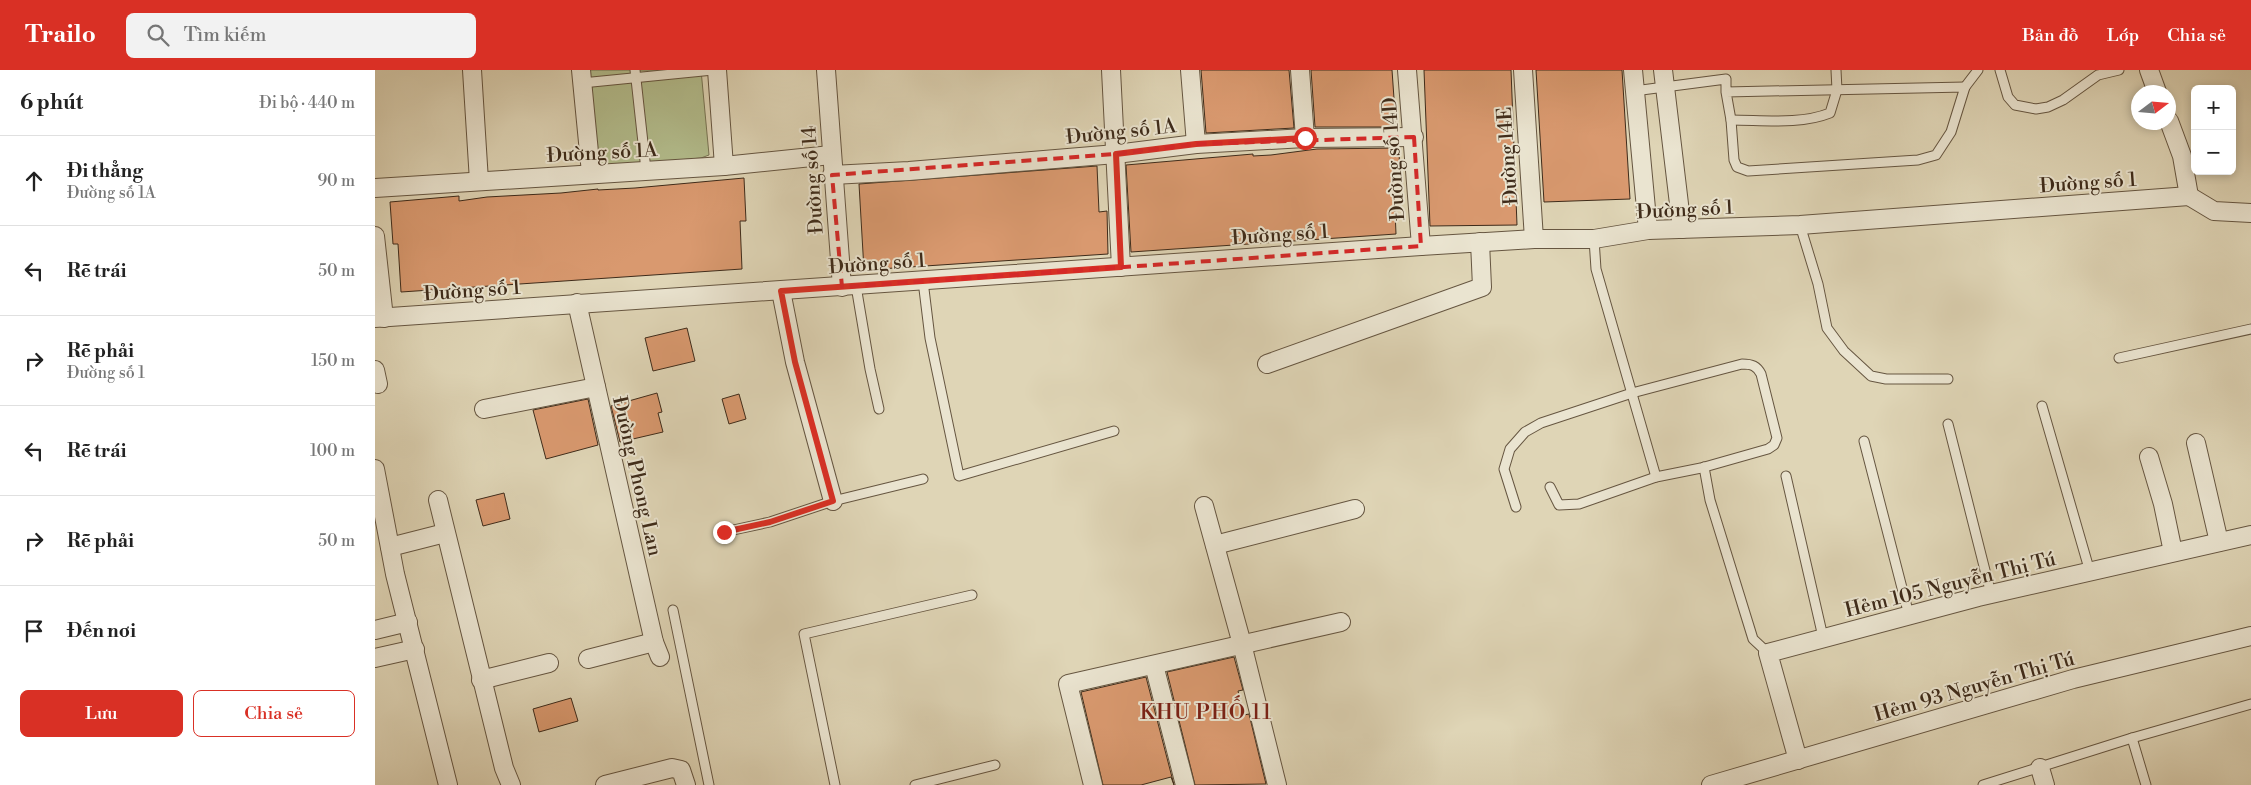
<!DOCTYPE html>
<html lang="vi">
<head>
<meta charset="utf-8">
<style>
  :root { --surface:#fff; --page:#f2f2f2; --text:#222; --muted:#767676; --line:#e0e0e0; --accent:#d93025 }
  body { margin:0; font-family:"Libre Bodoni",serif; background:var(--page); color:var(--text) }
  .controls { position:absolute; right:15px; top:15px; display:grid; overflow:hidden; border-radius:8px; box-shadow:0 2px 8px #0003 }
  .controls button { width:45px; height:45px; display:grid; place-items:center; padding:0; border:0; border-bottom:1px solid var(--line); background:var(--surface); color:var(--text); font:25px sans-serif }
  .compass { position:absolute; left:1756px; top:15px; width:45px; height:45px; border-radius:50%; background:var(--surface); box-shadow:0 2px 8px #0003; rotate:74deg }
  .stop { position:absolute; width:15px; height:15px; margin:-11px; border:4px solid #d93025; border-radius:50%; background:#fff }
  .stop.end { background:#d93025; border-color:#fff; box-shadow:0 1px 5px #0008 }
  .list { margin:0; padding:0; list-style:none }
  h2 { display:flex; justify-content:space-between; align-items:center; height:65px; margin:0; padding:0 20px; font-size:21px }
  h2 small { font-size:16px; font-weight:400; color:var(--muted) }
  .list li { display:grid; grid-template-columns:32px 1fr auto; gap:15px; align-items:center; box-sizing:border-box; height:90px; padding:0 20px; border-top:1px solid var(--line) }
  .list b { display:block; font-size:19px; white-space:nowrap }
  .list p { margin:0; font-size:16px; white-space:nowrap; color:var(--muted) }
  .list em { font-size:16px; font-style:normal; color:var(--muted) }
  .actions { display:flex; gap:10px; padding:15px 20px }
  .actions a { flex:1; padding:11px 0; border:1px solid var(--accent); border-radius:8px; text-align:center; font-size:18px; color:var(--accent) }
  .actions .main { background:var(--accent); color:#fff }
  .icon { flex:none; width:28px; height:28px; fill:none; stroke:currentColor; stroke-width:2; stroke-linecap:round; stroke-linejoin:round }
  .map { position:relative; flex:none; width:1876px; height:715px; overflow:hidden }
  header { display:flex; align-items:center; gap:30px; box-sizing:border-box; height:70px; padding:0 25px; background:var(--accent); color:#fff }
  header strong { font-size:24px }
  nav { display:flex; gap:28px; margin-inline-start:auto; font-size:18px }
  .search { width:350px; height:45px; background:var(--page); display:flex; align-items:center; gap:12px; box-sizing:border-box; padding:0 18px; border-radius:8px; color:var(--muted); font-size:19px }
  main { display:flex }
  aside { flex:1; background:var(--surface) }
  .map>svg:first-child { display:block }
  .green { fill:#b3bd8d; stroke:#787454 }
  .building { fill:#d9996f; stroke:#3e2b1a }
  .lines { fill:none; stroke-linecap:round; stroke-linejoin:round }
  .service-casing { stroke:#665641; stroke-width:11 }
  .minor-casing { stroke:#665641; stroke-width:20 }
  .service { stroke:#eae4d0; stroke-width:9 }
  .minor { stroke:#eae4d0; stroke-width:18 }
  .route { stroke:#d93025; stroke-width:6 }
  .marked { fill:none; stroke:#d62828; stroke-width:4; stroke-dasharray:10 6; stroke-linejoin:round }
  .labels { text-anchor:middle; stroke-width:4; stroke-linejoin:round; paint-order:stroke }
  .street-label { font-size:20px; fill:#3e2b1a; stroke:#eae4d0 }
  .neighbourhood-label { font-size:21px; letter-spacing:1px; fill:#7a1f14; stroke:#eae4d0 }
</style>
</head>
<body>
<header>
<strong>Trailo</strong>
<div class="search"><svg class="icon" aria-label="search" viewBox="0 0 24 24"><circle cx="10" cy="10" r="6"/><path d="M15 15l6 6"/></svg>Tìm kiếm</div>
<nav><a>Bản đồ</a><a>Lớp</a><a>Chia sẻ</a></nav>
</header>
<main>
<aside>
<h2>6 phút<small>Đi bộ · 440 m</small></h2>
<ul class="list">
<li><svg class="icon" aria-label="ahead" viewBox="0 0 24 24"><path d="M12 20V5M6 11l6-6 6 6"/></svg><div><b>Đi thẳng</b><p>Đường số 1A</p></div><em>90 m</em></li>
<li><svg class="icon" aria-label="left" viewBox="0 0 24 24"><path d="M17 20v-9H6M10 6l-5 5 5 5"/></svg><div><b>Rẽ trái</b></div><em>50 m</em></li>
<li><svg class="icon" aria-label="right" viewBox="0 0 24 24"><path d="M7 20v-9h11M14 6l5 5-5 5"/></svg><div><b>Rẽ phải</b><p>Đường số 1</p></div><em>150 m</em></li>
<li><svg class="icon" aria-label="left" viewBox="0 0 24 24"><path d="M17 20v-9H6M10 6l-5 5 5 5"/></svg><div><b>Rẽ trái</b></div><em>100 m</em></li>
<li><svg class="icon" aria-label="right" viewBox="0 0 24 24"><path d="M7 20v-9h11M14 6l5 5-5 5"/></svg><div><b>Rẽ phải</b></div><em>50 m</em></li>
<li><svg class="icon" aria-label="arrive" viewBox="0 0 24 24"><path d="M6 21V4h12l-3 4 3 4H6"/></svg><div><b>Đến nơi</b></div></li>
</ul>
<div class="actions"><a class="main">Lưu</a><a>Chia sẻ</a></div>
</aside>
<div class="map">
<svg width="1876" height="715" viewBox="0 0 1876 715">
  <rect width="100%" height="100%" fill="#dfd5b6"/>
  <filter id="stains"><feTurbulence type="fractalNoise" baseFrequency=".004" numOctaves="4"/><feColorMatrix values="0 0 0 0 .2 0 0 0 0 .09 0 0 0 0 .02 0 0 0 .5 -.17"/></filter>
  <radialGradient id="worn" r=".72"><stop offset=".6" stop-color="#630" stop-opacity="0"/><stop offset="1" stop-color="#630" stop-opacity=".3"/></radialGradient>
  <!-- green -->
  <polygon class="green" points="211,0 326,0 334,85 326,88 224,97 219,87"/>
  <!-- building -->
  <g class="building">
    <polygon points="826,0 914,0 919,58 831,63"/>
    <polygon points="936,0 1017,0 1021,57 940,57"/>
    <polygon points="1049,0 1136,0 1142,155 1055,156"/>
    <polygon points="1161,0 1247,0 1255,129 1169,132"/>
    <polygon points="1024,78 1025,117 1019,117 1021,164 756,182 751,95 878,84 878,86 896,85 942,79"/>
    <polygon points="722,96 724,142 732,141 733,184 489,200 484,114"/>
    <polygon points="369,108 371,151 365,151 367,199 26,222 23,174 18,174 15,132 84,126 84,131 112,127 186,123 223,119 223,120 260,118"/>
    <polygon points="312,258 320,291 278,301 270,268"/>
    <polygon points="282,323 287,342 283,343 288,362 245,372 236,336"/>
    <polygon points="364,324 371,349 354,354 347,329"/>
    <polygon points="213,329 223,375 171,389 158,340"/>
    <polygon points="129,423 135,449 108,456 101,430"/>
    <polygon points="859,587 868,620 863,621 869,645 874,644 891,714 820,715 792,602"/>
    <polygon points="771,607 799,715 796,707 766,715 728,715 706,622"/>
    <polygon points="196,628 203,651 164,662 158,639"/>
  </g>
  <g class="lines">
    <defs>
      <g id="service">
        <polyline points="260,0 271,100"/>
        <polyline points="1625,0 1633,27 1640,35 1661,39 1673,37 1688,30 1723,5 1744,0"/>
        <polyline points="207,13 338,0"/>
        <polyline points="1590,17 1603,0"/>
        <polyline points="1259,21 1351,9 1351,22 1590,17 1576,62 1561,85 1543,90 1373,101 1362,97 1359,90 1356,50 1351,22"/>
        <path d="M 1356,50 C 1388,50 1425,55 1455,43 L 1462,20 L 1461,0"/>
        <polyline points="1425,155 1443,214 1452,258 1469,281 1496,306 1511,309 1573,309"/>
        <polyline points="1219,169 1221,199 1281,407"/>
        <polyline points="548,211 555,268 584,406 739,361"/>
        <polyline points="481,216 495,299 504,339"/>
        <polyline points="1744,288 1876,259"/>
        <polyline points="1667,336 1715,502"/>
        <polyline points="1573,354 1616,524"/>
        <polyline points="1489,371 1534,545"/>
        <polyline points="1329,397 1335,430 1378,569 1393,583"/>
        <polyline points="1411,406 1448,567"/>
        <path d="M 1141,437 L 1129,399 L 1135,379 L 1150,362 L 1166,353 L 1257,323 L 1367,294 C 1377,294 1382,296 1386,304 L 1402,368 L 1399,375 L 1393,379 L 1326,398 L 1281,407 L 1204,434 L 1184,435 L 1175,417"/>
        <polyline points="349,462 395,452 458,431 548,409"/>
        <polyline points="298,540 334,715"/>
        <polyline points="1757,668 1771,715"/>
        <polyline points="460,715 429,564 597,525"/>
        <polyline points="540,715 620,695"/>
        <polyline points="1608,715 1757,668 1876,634"/>
      </g>
      <g id="minor">
        <polyline points="97,0 104,111"/>
        <polyline points="206,0 216,103"/>
        <polyline points="342,0 349,96"/>
        <polyline points="451,0 467,217"/>
        <polyline points="736,0 746,197"/>
        <polyline points="815,0 821,74"/>
        <polyline points="925,0 930,68"/>
        <polyline points="1032,0 1046,176"/>
        <polyline points="1148,0 1159,169"/>
        <polyline points="1258,0 1273,160"/>
        <polyline points="1288,0 1307,159"/>
        <polyline points="1774,0 1782,22"/>
        <polyline points="1794,51 1807,86 1814,126"/>
        <polyline points="457,105 534,101 741,84 821,74 930,68 1039,67"/>
        <polyline points="0,118 349,96 456,85"/>
        <polyline points="1814,126 1839,141 1876,143"/>
        <polyline points="0,166 9,248"/>
        <polyline points="406,221 420,292 458,431"/>
        <polyline points="202,233 279,572 285,587"/>
        <polyline points="0,248 1046,176 1159,169 1219,169 1273,160 1425,155 1814,126"/>
        <polyline points="892,294 1107,217 1105,172"/>
        <polyline points="0,300 3,314"/>
        <polyline points="109,339 221,317"/>
        <polyline points="1821,373 1844,472"/>
        <polyline points="1774,387 1788,434 1798,482"/>
        <polyline points="0,399 20,504 73,715"/>
        <polyline points="63,430 129,698 136,715"/>
        <polyline points="829,436 867,574 902,715"/>
        <polyline points="840,475 980,439"/>
        <polyline points="15,477 70,463"/>
        <polyline points="0,560 33,552"/>
        <polyline points="0,588 40,579"/>
        <polyline points="213,589 279,572"/>
        <polyline points="779,595 810,715"/>
        <polyline points="106,610 174,593"/>
        <polyline points="1423,690 1393,583 1603,527 1876,465"/>
        <polyline points="1665,698 1670,715"/>
        <polyline points="230,715 297,698 306,700 311,715"/>
        <polyline points="718,715 693,614 966,552"/>
        <polyline points="1336,715 1698,609 1876,566"/>
      </g>
    </defs>
    <!-- service casing -->
    <use href="#service" class="service-casing"/>
    <!-- minor casing -->
    <use href="#minor" class="minor-casing"/>
    <!-- service -->
    <use href="#service" class="service"/>
    <!-- minor -->
    <use href="#minor" class="minor"/>
  </g>
  <g class="lines">
    <!-- route -->
    <polyline class="route" points="349,462 395,452 458,431 420,292 406,221 746,197 741,84 821,74 930,68"/>
  </g>
  <!-- marked area -->
  <path class="marked" d="M 1039,67 L 1046,176 L 467,217 L 457,105 L 741,84 L 821,74 Z"/>
  <g class="labels">
    <!-- street labels -->
    <g class="street-label">
      <text transform="translate(746 61) rotate(-6)" y="7">Đường số 1A</text>
      <text transform="translate(227 82) rotate(-3)" y="7">Đường số 1A</text>
      <text transform="translate(1132 86) rotate(-94)" y="7">Đường 14E</text>
      <text transform="translate(1018 89) rotate(-94)" y="7">Đường số 14D</text>
      <text transform="translate(437 110) rotate(-94)" y="7">Đường số 14</text>
      <text transform="translate(1713 112) rotate(-4)" y="7">Đường số 1</text>
      <text transform="translate(1310 139) rotate(-3)" y="7">Đường số 1</text>
      <text transform="translate(905 164) rotate(-4)" y="7">Đường số 1</text>
      <text transform="translate(502 193) rotate(-4)" y="7">Đường số 1</text>
      <text transform="translate(97 220) rotate(-4)" y="7">Đường số 1</text>
      <text transform="translate(263 406) rotate(77)" y="7">Đường Phong Lan</text>
      <text transform="translate(1575 514) rotate(-14)" y="7">Hẻm 105 Nguyễn Thị Tú</text>
      <text transform="translate(1599 616) rotate(-16)" y="7">Hẻm 93 Nguyễn Thị Tú</text>
    </g>
    <!-- neighbourhood labels -->
    <g class="neighbourhood-label">
      <text x="831" y="649">KHU PHỐ 11</text>
    </g>
  </g>
  <rect width="100%" height="100%" filter="url(#stains)"/>
  <rect width="100%" height="100%" fill="url(#worn)"/>
</svg>
<div class="controls">
<button>+</button>
<button>−</button>
</div>
<svg class="compass" viewBox="-18 -18 36 36"><path d="M0-13l5 13h-10z" fill="#e53935"/><path d="M0 13l5-13h-10z" fill="#767676"/></svg>
<div class="stop" style="left:930px;top:68px"></div>
<div class="stop end" style="left:349px;top:462px"></div>
</div>
</main>
</body>
</html>
